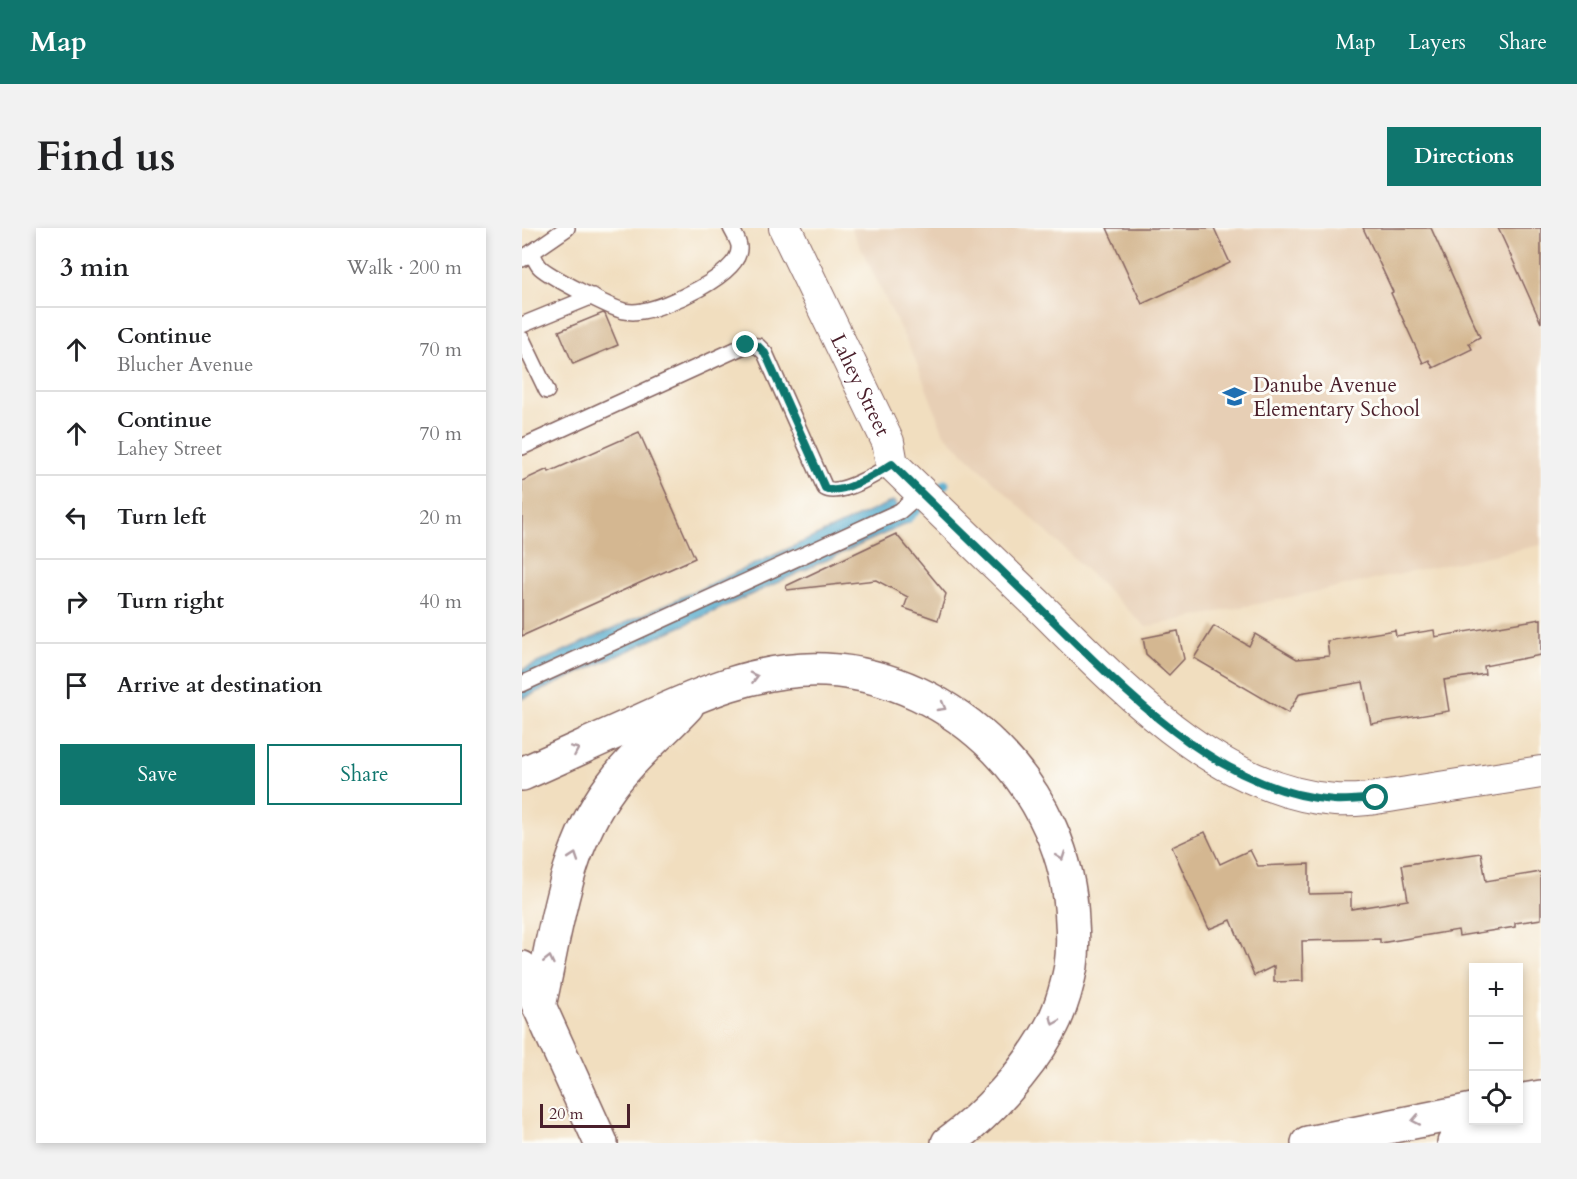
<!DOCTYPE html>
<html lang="en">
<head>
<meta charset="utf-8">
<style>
  :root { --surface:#fff; --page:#f2f2f2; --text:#202124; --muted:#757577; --line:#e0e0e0; --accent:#0f766e }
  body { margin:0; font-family:Cardo,serif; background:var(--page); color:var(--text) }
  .controls { position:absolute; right:18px; bottom:18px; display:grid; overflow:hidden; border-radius:0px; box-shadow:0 3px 9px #0003 }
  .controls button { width:54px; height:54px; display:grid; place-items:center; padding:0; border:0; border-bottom:2px solid var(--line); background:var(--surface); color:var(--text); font:30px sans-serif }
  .scale { position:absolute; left:18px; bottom:15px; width:90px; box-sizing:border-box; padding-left:6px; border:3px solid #4a1f2b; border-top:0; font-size:16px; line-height:21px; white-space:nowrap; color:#4a1f2b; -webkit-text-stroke:4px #fdfcf7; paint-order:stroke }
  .stop { position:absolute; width:18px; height:18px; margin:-14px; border:4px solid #0f766e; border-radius:50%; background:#fff }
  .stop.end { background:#0f766e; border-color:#fff; box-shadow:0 2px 6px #0008 }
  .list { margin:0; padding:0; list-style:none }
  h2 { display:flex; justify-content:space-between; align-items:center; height:78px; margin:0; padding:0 24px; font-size:26px }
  h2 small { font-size:20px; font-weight:400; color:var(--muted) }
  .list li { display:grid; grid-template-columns:39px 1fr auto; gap:18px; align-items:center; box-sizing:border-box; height:84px; padding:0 24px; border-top:2px solid var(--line) }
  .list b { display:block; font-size:22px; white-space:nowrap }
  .list p { margin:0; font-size:20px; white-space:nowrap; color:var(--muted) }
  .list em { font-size:20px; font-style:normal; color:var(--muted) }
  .actions { display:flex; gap:12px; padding:18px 24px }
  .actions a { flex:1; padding:14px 0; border:2px solid var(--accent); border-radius:0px; text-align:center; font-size:21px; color:var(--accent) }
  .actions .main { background:var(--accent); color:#fff }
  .icon { flex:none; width:33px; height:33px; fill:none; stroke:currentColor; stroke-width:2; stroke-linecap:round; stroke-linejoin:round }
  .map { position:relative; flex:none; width:1019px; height:915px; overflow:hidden; border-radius:0px }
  header { display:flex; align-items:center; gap:36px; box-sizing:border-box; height:84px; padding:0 30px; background:var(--accent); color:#fff }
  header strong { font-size:28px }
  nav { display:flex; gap:33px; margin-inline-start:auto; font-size:21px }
  .intro { display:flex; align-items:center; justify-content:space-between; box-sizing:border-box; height:144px; padding:0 36px }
  h1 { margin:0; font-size:42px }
  .button { padding:15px 27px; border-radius:0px; background:var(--accent); color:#fff; font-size:21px; font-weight:700 }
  main { display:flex; gap:36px; padding:0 36px }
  aside { flex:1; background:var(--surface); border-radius:0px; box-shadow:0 3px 9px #0003 }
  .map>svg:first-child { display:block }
  .built { fill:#e7cfb5 }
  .water { fill:#4fa9cc; stroke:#4c647c; stroke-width:1.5 }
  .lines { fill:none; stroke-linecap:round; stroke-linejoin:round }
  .stream { stroke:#4fa9cc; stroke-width:9 }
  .building { fill:#d4b791 }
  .lane-casing { stroke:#84625f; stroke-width:18 }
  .street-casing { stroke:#84625f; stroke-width:34 }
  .secondary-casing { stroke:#84625f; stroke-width:36 }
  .highway-casing { stroke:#84625f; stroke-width:36 }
  .lane { stroke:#fff; stroke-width:15 }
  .street { stroke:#fff; stroke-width:32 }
  .secondary { stroke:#fff; stroke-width:33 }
  .highway { stroke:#fff; stroke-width:33 }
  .oneway { stroke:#ae9aa0 }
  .route { stroke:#0f766e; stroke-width:8 }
  .labels { text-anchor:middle; stroke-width:6; stroke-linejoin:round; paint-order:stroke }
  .street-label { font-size:21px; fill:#4a1f2b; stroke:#fdfcf7 }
  .poi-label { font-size:21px; fill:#4a1f2b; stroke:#fdfcf7; text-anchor:start }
</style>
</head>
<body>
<header>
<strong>Map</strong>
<nav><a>Map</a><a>Layers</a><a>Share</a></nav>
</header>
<div class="intro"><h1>Find us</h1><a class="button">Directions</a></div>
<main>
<aside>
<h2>3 min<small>Walk · 200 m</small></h2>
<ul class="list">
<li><svg class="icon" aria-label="ahead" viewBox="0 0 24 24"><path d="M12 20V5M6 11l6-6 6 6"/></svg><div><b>Continue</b><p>Blucher Avenue</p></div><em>70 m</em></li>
<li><svg class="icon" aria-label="ahead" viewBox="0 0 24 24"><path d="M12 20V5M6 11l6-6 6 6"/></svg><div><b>Continue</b><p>Lahey Street</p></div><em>70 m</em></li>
<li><svg class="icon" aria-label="left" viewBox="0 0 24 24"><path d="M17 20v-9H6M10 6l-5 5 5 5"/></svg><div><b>Turn left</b></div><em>20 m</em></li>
<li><svg class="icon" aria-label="right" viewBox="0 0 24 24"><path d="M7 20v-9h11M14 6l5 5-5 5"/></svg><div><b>Turn right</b></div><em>40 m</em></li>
<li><svg class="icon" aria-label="arrive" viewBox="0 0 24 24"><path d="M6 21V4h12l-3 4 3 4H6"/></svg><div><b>Arrive at destination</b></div></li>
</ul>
<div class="actions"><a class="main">Save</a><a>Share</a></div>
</aside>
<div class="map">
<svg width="1019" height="915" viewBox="0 0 1019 915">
  <rect width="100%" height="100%" fill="#fdfcf7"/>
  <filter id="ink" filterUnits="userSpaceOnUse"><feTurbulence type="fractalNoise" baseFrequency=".0167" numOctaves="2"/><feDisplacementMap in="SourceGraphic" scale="12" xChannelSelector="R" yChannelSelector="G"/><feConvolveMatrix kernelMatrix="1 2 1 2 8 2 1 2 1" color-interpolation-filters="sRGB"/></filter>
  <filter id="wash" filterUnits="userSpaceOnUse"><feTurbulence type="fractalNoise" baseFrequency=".008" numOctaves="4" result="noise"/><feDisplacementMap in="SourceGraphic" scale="24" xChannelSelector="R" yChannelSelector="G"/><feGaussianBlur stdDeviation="1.35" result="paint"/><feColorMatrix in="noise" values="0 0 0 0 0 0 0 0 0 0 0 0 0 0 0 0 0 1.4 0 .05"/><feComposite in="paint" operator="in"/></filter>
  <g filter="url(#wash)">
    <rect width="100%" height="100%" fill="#f1debf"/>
    <!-- built -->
    <polygon class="built" points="329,0 1019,0 1019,317 624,399 422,206 393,131"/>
    <!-- water -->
    <polygon class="water" points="371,273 388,294 0,471 0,442"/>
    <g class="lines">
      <!-- stream -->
      <polyline class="stream" points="373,292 385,291 423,256"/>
    </g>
    <g id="blocks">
      <!-- building -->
      <g class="building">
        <polygon points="585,0 692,0 708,35 620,76"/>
        <polygon points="841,0 909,0 958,109 947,115 950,121 911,140 907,132 901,135 869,65 871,64"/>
        <polygon points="976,0 1019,0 1019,95 994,39"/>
        <polygon points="81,85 83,86 96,117 51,136 37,103"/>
        <polygon points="117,204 173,330 0,408 0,253 26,241 27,244"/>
        <polygon points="374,306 424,366 416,392 382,380 386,369 354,352 265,362 264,358"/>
        <polygon points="1019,391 1019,427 962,438 963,446 922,452 927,483 849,496 841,454 778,465 766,485 672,430 692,398 727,418 733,406 775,431 807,428 805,413 873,402 874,408 912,402 913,409"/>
        <polygon points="656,403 662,431 647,447 624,426 621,410"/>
        <polygon points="683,604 698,636 728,622 736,638 787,636 787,666 829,665 829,681 886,672 880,637 959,625 964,653 1019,644 1019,691 993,695 993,699 937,708 936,702 858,715 858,711 780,713 781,753 752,754 752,738 732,748 709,692 687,701 650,619"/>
      </g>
    </g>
  </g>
  <g filter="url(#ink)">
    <use href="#blocks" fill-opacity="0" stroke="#84625f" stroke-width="1.5"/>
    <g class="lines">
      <defs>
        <g id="lane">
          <path d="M 10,25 C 12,29 14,34 17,38 C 24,47 89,80 102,83 C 107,84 115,84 120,83 C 143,80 217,47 217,21 C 218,15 212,6 209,0"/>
          <polyline points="0,31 45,0"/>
          <polyline points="0,97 71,68"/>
          <polyline points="0,111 25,163"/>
          <path d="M 0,219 L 224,117 L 236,118 L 243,125 L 303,260 C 318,269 356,245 370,236"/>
          <polyline points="0,456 378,283 400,264"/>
        </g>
        <g id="street">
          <path id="s1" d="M 263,0 L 366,214 L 370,236 C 417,282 465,328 513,374 C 594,453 692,563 813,572 C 841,574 870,567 898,563 C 938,557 979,550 1019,544"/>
        </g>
        <polyline id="secondary" points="0,740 79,915"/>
        <g id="highway">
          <path d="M 0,546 C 39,529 77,511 116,494 C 175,467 235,439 303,442 C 434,449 546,562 550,694 C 551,708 551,724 549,738 C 545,759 538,784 527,803 C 505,843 464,888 426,915"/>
          <path d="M 17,778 C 34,703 42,621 89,558 C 111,528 140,505 165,478"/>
          <polyline points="996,873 1019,869"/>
          <polyline points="786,915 951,882"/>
          <polyline points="932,915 1019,899"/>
        </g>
      </defs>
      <!-- lane casing -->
      <use href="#lane" class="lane-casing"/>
      <!-- street casing -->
      <use href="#street" class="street-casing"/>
      <!-- secondary casing -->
      <use href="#secondary" class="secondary-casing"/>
      <!-- highway casing -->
      <use href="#highway" class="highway-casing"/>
      <!-- lane -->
      <use href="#lane" class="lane"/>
      <!-- street -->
      <use href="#street" class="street"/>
      <!-- secondary -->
      <use href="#secondary" class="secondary"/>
      <!-- highway -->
      <use href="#highway" class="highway"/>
    </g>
    <!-- one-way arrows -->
    <defs><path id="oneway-chevron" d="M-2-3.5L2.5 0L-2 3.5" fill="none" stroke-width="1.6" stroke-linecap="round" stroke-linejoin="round" transform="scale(1.5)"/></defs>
    <g class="oneway">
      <use href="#oneway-chevron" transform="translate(232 449) rotate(-14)"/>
      <use href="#oneway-chevron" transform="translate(420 479) rotate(30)"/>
      <use href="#oneway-chevron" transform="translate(53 522) rotate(-24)"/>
      <use href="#oneway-chevron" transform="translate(539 628) rotate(70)"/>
      <use href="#oneway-chevron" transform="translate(52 629) rotate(-71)"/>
      <use href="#oneway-chevron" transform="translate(27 732) rotate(-77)"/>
      <use href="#oneway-chevron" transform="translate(532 793) rotate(113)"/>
      <use href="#oneway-chevron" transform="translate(894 892) rotate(169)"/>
    </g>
  </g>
  <g class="lines" filter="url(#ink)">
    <!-- route -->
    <path class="route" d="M 224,117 L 236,118 L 243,125 L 303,260 C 318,269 356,245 370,236 C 419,285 470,333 520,382 C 601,460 693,563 812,572 C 826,573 840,571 854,570"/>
  </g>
  <!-- icons -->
  <defs>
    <symbol id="school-bare" viewBox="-9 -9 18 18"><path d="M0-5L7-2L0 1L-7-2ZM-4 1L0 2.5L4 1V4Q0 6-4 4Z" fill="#1f6fb2" stroke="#fdfcf7" stroke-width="2.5" paint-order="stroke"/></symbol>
  </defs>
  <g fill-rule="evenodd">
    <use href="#school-bare" x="696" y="152" width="33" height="33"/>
  </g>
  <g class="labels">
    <!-- street labels -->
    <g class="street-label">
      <text dy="7" stroke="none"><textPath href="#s1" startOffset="174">Lahey Street</textPath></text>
    </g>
    <!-- poi labels -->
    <g class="poi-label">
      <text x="731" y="164">Danube Avenue<tspan x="731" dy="24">Elementary School</tspan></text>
    </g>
  </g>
</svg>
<div class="controls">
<button>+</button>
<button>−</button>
<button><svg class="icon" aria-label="locate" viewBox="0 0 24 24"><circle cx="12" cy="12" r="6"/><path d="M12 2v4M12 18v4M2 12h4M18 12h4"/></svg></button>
</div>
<div class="scale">20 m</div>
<div class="stop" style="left:854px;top:570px"></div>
<div class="stop end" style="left:224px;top:117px"></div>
</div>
</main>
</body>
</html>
